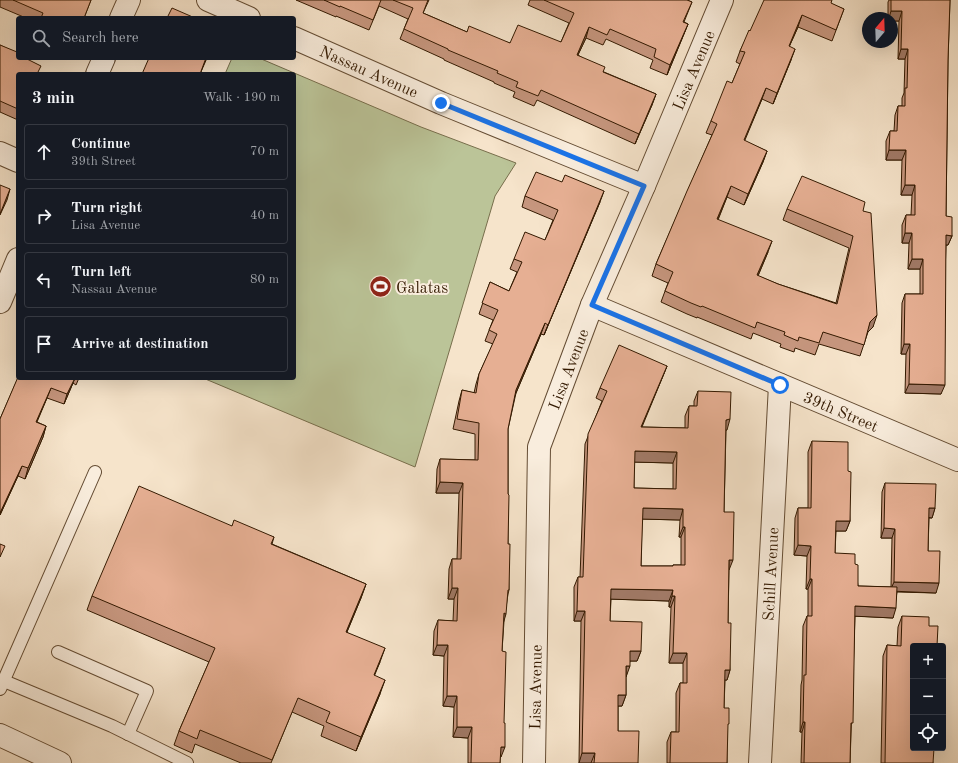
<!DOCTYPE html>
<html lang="en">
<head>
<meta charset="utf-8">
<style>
  :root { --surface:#171b24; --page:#20242c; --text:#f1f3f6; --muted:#9ea1a6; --line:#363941 }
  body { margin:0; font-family:"Old Standard TT",serif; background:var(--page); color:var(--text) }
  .controls { position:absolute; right:12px; bottom:12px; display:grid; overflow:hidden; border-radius:4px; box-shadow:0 4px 16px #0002 }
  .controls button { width:36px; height:36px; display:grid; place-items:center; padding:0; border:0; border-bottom:1px solid var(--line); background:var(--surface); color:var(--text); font:20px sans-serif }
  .compass { position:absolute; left:862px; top:12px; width:36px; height:36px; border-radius:50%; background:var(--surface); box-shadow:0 4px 16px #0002; rotate:19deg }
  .stop { position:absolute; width:12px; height:12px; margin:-9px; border:3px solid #1a73e8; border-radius:50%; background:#fff }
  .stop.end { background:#1a73e8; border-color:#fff; box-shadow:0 1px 4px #0008 }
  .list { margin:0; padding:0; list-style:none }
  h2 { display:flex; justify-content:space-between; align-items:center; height:52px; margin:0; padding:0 16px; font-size:17px }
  h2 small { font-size:13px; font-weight:400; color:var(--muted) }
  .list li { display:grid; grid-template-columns:26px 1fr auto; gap:12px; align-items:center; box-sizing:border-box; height:56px; margin:0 8px 8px; padding:0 8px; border:1px solid var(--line); border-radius:4px }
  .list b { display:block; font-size:15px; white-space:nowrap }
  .list p { margin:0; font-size:13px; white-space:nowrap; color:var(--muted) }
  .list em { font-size:13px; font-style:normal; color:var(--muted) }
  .icon { flex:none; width:22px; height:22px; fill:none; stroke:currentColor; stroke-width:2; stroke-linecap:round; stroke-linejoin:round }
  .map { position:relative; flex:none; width:958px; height:763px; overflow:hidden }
  .search { position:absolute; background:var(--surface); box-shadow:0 4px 16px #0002; left:16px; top:16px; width:280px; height:44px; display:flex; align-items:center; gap:10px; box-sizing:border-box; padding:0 14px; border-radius:4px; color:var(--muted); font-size:15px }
  .panel { position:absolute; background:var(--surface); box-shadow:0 4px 16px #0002; left:16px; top:72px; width:280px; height:308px; border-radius:4px }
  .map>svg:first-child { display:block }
  .green { fill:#bbc498; stroke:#776e4c }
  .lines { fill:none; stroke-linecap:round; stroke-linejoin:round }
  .lane-casing { stroke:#644c33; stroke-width:14 }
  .street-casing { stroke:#644c33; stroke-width:24 }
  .lane { stroke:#f9eddd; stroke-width:12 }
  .street { stroke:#f9eddd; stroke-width:22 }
  .wall { fill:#c6967e; stroke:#331900; fill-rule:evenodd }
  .shaded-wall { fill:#a17a67; stroke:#331900 }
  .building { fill:#e6af93; stroke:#331900; fill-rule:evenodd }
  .route { stroke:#1a73e8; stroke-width:5 }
  .labels { text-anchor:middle; stroke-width:4; stroke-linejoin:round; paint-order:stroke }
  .street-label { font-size:16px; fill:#331900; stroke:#f9eddd }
  .poi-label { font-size:16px; fill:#331900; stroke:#f9eddd; text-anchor:start }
</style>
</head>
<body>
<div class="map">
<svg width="958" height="763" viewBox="0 0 958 763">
  <rect width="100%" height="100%" fill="#f6e4cb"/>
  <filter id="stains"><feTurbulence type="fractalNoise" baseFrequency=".005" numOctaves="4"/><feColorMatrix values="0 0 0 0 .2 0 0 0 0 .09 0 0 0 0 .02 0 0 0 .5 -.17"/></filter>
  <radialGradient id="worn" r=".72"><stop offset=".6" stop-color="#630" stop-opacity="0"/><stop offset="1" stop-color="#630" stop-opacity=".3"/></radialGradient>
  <!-- green -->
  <polygon class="green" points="232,58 259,58 421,127 516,163 495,196 415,467 203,378 294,378 294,74 225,74"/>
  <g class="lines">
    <defs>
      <g id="lane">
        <polyline points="58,652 147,691 128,734"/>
        <polyline points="4,681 112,726 187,763"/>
        <polyline points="0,689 95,472"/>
      </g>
      <g id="street">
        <polyline points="208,0 249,18"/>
        <polyline points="121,18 129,0"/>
        <polyline points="294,38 441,103 644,186"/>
        <polyline points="97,74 104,58"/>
        <polyline points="0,153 18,161"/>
        <polyline points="0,302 18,259"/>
        <polyline points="592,305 958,460"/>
        <polyline points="0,735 60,763"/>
        <polyline points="534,763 539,447 592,305 644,186 722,0"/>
        <polyline points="760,763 780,385"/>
      </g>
    </defs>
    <!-- lane casing -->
    <use href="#lane" class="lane-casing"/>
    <!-- street casing -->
    <use href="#street" class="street-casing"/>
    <!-- lane -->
    <use href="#lane" class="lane"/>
    <!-- street -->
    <use href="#street" class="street"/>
  </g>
  <!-- wall -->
  <g class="wall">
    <polygon points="0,0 91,0 84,18 26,18 0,7"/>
    <polygon points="296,0 429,0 423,13 467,32 510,43 561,42 569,23 528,5 530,0 687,0 692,2 684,22 688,24 667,75 650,68 653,60 606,39 603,45 586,38 578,55 604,72 656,94 652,105 635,144 537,100 534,106 513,97 515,92 494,83 494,82 444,60 444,59 400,39 408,19 379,6 369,30 336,16 336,17"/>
    <polygon points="889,0 950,0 948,60 946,216 952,236 948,245 946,245 941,394 905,393 906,354 901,354 902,303 905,294 920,294 920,269 908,269 909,243 902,243 902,225 906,215 911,215 912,195 901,195 902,160 886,160 886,141 890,131 894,131 895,115 898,106 902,106 902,98 904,93 905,59 898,59 899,21 892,21 892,18 888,18 888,2"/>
    <polygon points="831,4 844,9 832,41 798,27 789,47 791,60 773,104 762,99 744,141 767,151 763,162 744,205 727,197 718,220 768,252 758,276 778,284 836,303 849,248 783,220 787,209 863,211 873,327 868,332 860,356 819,344 815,355 795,348 794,352 780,347 781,344 753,333 751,339 697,317 697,318 687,314 661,302 668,283 652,276 656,264 712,135 706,133 711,121 732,83 740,64 736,62 740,51 750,31"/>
    <polygon points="0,45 16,53 18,74 18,120 0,112"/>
    <polygon points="525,196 600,202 544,335 541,334 516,393 508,429 508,544 509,590 508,594 504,621 502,651 501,757 500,757 500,763 468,763 468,738 453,737 454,707 443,706 444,656 433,655 434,631 438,620 453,621 454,599 448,599 449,569 452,559 457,559 459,493 436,493 437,469 440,459 475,460 475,434 453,429 459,401 462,390 474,393 476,384 479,374 493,344 485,341 493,320 479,314 490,282 509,291 517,272 510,269 514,259 545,240 553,220 522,207"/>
    <path d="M 667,366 L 663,376 L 642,427 L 685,428 L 685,416 L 689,406 L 694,406 L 694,401 L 698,391 L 727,430 L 726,430 L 724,512 L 729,569 L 728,623 L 730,670 L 727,680 L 725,680 L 724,708 L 727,728 L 727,763 L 667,763 L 667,742 L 671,732 L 676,732 L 676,693 L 680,683 L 683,683 L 683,663 L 669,663 L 671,607 L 669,607 L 669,601 L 611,599 L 610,621 L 641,651 L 637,661 L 630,661 L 626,677 L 626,695 L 622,706 L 618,706 L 618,731 L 638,763 L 579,763 L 581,621 L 574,621 L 574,587 L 578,577 L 580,577 L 585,444 L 602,401 L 596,398 L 600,388 ZM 634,462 L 673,463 L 673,489 L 634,488 ZM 642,519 L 680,520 L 679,537 L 681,537 L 681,565 L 673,565 L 673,566 L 641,566 Z"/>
    <polygon points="18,378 79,378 76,385 73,383 64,404 47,398 37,422 46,426 43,437 25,479 18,476 0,515 0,419"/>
    <polygon points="812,441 848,471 850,521 846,531 836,531 835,553 855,564 858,586 891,587 892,538 881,538 882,492 885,483 935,508 932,518 929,518 928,551 936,593 897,592 893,618 855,616 850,763 801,763 802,732 800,732 801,685 802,680 803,626 807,616 808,616 808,589 806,589 807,556 794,555 795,518 798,508 808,508 808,452"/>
    <polygon points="232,526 274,537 272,544 366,584 361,598 347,632 380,662 374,675 380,694 356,751 321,736 324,726 292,712 271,763 241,763 195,744 192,753 174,745 179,731 209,662 87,610 92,596"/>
    <polygon points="902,616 913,646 933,763 881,763 883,656 887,645 897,646 898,627"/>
  </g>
  <!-- shaded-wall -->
  <g class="shaded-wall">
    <polygon points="891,11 902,11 899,21 892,21 892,18 889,18"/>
    <polygon points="802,15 798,27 784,58 789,46"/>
    <polygon points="688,24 684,34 667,75 670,65"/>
    <polygon points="589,27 586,38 573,65 577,55"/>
    <polygon points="795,49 791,60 773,104 777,93"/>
    <polygon points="901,49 908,49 905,59 898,59"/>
    <polygon points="206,58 207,58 200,74"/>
    <polygon points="766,88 762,99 740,152 744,140"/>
    <polygon points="656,94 652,105 635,144 639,134"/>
    <polygon points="889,150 906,150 902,160 886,160"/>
    <polygon points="767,151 763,162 744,205 748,194"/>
    <polygon points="905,185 915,185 912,195 901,195"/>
    <polygon points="731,186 727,197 713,231 717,219"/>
    <polygon points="10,189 7,200 0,215 0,214"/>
    <polygon points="604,191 600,202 544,335 548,325"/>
    <polygon points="905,233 912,233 909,243 902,243"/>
    <polygon points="946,235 952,236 948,245 942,245"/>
    <polygon points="772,241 768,252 753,287 757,275"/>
    <polygon points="912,259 923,259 920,269 908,269"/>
    <polygon points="877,315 873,327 866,334 870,322"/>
    <polygon points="545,323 541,334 513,400 516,390"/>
    <polygon points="904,344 910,344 906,354 901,354"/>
    <polygon points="667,366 663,376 637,437 641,427"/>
    <polygon points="75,378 73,383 64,404 67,394"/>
    <polygon points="909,384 945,385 941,394 905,393"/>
    <polygon points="51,388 47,398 32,432 36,422"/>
    <polygon points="730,419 727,430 723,430 726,420"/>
    <polygon points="46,426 43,437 25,479 28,468"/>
    <polygon points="635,451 677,452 673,463 631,462"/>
    <polygon points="22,466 18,476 0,515 0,513"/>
    <polygon points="440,482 463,483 459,493 436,493"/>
    <polygon points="643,508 683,509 680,520 639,519"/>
    <polygon points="929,508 935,508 932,518 926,517"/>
    <polygon points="836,521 850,521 846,531 832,531"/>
    <polygon points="683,527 685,527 681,537 679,537"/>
    <polygon points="884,528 895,529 892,538 881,538"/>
    <polygon points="798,545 811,546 807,556 794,555"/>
    <polygon points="729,560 733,560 729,570"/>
    <polygon points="810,579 812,579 808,589 806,589"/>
    <polygon points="894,582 939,583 936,593 890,591"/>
    <polygon points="366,584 361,598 341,646 346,632"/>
    <polygon points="452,588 458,588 454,599 448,599"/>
    <polygon points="611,589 673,590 669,601 607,599"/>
    <polygon points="672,596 675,596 671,607 669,607"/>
    <polygon points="855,606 896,608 893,618 851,616"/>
    <polygon points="577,611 585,611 581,621 574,621"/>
    <polygon points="504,613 506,614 503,624"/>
    <polygon points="437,645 448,645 444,656 433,655"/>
    <polygon points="385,648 380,662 369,689 374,675"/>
    <polygon points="630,651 641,651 637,661 626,661"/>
    <polygon points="673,653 687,653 683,663 669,663"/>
    <polygon points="626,666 630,666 626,677"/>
    <polygon points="725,670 730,670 727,680 721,680"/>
    <polygon points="385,680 380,694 356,751 361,737"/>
    <polygon points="618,695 626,695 622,706 615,706"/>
    <polygon points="447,696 457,696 454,707 443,706"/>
    <polygon points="803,722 805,722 802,732 800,732"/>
    <polygon points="457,727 472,727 468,738 453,737"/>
    <polygon points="501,747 505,747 501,757 497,757"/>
    <polygon points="582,753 595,753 591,763 579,763"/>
  </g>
  <!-- building -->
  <g class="building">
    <polygon points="13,0 91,0 84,18 41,18 43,13"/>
    <polygon points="324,0 381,0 373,20 340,6 340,7"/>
    <polygon points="393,0 428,0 423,13 467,32 469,26 510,43 518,25 561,42 574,13 544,0 687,0 692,2 683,22 688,24 670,65 654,57 656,49 610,29 607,35 589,27 577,55 605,67 603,72 656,94 639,134 541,90 538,96 516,87 518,82 497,73 498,71 448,50 448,49 404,29 413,8"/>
    <polygon points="764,0 832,0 831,3 844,9 836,30 802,15 789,46 795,49 777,93 766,88 744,140 767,151 748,194 731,186 717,219 772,241 757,275 778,284 837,304 853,236 787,209 802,176 865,202 863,211 871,213 877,315 870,322 864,345 823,332 819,343 799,337 798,341 784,335 785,332 757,322 755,328 702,306 701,307 691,303 665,291 673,272 656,264 687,191 717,124 711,121 727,81 732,83 745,52 740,51 749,30 750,31"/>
    <polygon points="891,0 950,0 948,60 946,216 952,217 952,236 946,235 945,385 909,384 910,344 904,344 905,294 923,294 923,259 912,259 912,233 905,233 906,215 915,215 915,185 905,185 906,150 889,150 890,131 897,131 898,106 905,106 905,88 907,88 908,49 901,49 902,11 891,11"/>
    <polygon points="172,8 195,18 167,18"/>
    <polygon points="0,45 17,52 16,53 18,54 18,58 25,58 41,66 37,74 18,74 18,109 0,101"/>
    <polygon points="149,58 206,58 200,74 142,74"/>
    <polygon points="536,172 562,182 565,175 604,191 548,325 545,323 516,390 508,429 508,494 509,495 508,544 510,544 509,590 508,590 506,614 504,613 502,651 506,652 504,723 505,723 505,747 501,747 500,763 471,763 472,727 457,727 457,696 447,696 448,645 437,645 438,620 457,621 458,588 452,588 452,559 461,559 463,483 440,482 440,459 478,460 479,423 457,419 462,390 476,393 479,374 497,334 489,330 498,310 482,303 490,282 509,291 522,262 514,259 525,232 545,240 558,210 525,196"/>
    <polygon points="0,185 10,189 0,214"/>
    <path d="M 619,345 L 667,366 L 641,427 L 688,428 L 689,406 L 697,406 L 698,391 L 731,392 L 730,419 L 726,420 L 724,512 L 734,512 L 733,560 L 729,560 L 728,623 L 731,623 L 730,670 L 725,670 L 724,708 L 729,708 L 729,724 L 728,724 L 727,763 L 670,763 L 671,732 L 679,732 L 680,683 L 687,683 L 687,653 L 673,653 L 675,596 L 672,596 L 673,590 L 611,589 L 610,621 L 642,622 L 641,651 L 630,651 L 630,666 L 626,666 L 626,695 L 618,695 L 618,731 L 639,731 L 638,763 L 594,763 L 595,753 L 582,753 L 585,611 L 577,611 L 578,577 L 583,577 L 588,434 L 607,391 L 600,388 ZM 635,451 L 677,452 L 676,489 L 634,488 ZM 643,508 L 683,509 L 683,527 L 685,527 L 685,565 L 673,565 L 673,566 L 641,566 Z"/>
    <polygon points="18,377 18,378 75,378 67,394 51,388 36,422 46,426 28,468 22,466 0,513 0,419"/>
    <polygon points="812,441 848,442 848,471 851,472 850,521 836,521 835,553 855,554 855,564 858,565 858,586 897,587 896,608 855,606 853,723 851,723 850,763 804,763 805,722 803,722 804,675 806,675 807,616 812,616 812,579 810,579 811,546 798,545 798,508 811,508"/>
    <polygon points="885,483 936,484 935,508 929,508 928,551 940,551 939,583 894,582 895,529 884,528"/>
    <polygon points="139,486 232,526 234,520 274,537 271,544 366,584 346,632 385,648 374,675 385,680 361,737 326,722 330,712 298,698 272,760 200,730 197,739 179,731 215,648 92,596"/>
    <polygon points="0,544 5,546 0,557"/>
    <polygon points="902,616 929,617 929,626 938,626 937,646 913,646 913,748 934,748 933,763 885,763 887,645 901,646"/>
  </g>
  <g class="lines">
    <!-- route -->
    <polyline class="route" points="441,103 644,186 592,305 780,385"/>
  </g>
  <!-- icons -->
  <defs>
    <symbol id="stadium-disc" viewBox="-11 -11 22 22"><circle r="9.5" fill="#8f2418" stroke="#f9eddd"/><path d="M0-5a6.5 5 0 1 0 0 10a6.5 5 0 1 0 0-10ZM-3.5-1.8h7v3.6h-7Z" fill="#fff"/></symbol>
  </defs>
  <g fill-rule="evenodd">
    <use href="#stadium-disc" x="368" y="274" width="25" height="25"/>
  </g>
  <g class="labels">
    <!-- street labels -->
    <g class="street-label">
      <text transform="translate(693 70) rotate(-67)" y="6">Lisa Avenue</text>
      <text transform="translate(369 71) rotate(24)" y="6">Nassau Avenue</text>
      <text transform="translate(568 369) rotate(-69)" y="6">Lisa Avenue</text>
      <text transform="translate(841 411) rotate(23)" y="6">39th Street</text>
      <text transform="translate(770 574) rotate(-87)" y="6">Schill Avenue</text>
      <text transform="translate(535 687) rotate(-89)" y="6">Lisa Avenue</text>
    </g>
    <!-- poi labels -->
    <g class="poi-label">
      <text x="396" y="293">Galatas</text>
    </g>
  </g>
  <rect width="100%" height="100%" filter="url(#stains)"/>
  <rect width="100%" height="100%" fill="url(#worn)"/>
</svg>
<div class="controls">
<button>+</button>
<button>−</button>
<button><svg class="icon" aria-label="locate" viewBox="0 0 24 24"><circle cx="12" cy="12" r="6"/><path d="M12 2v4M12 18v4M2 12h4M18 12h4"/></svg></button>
</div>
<svg class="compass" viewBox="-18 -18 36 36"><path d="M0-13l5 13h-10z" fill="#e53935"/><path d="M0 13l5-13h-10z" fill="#9ea1a6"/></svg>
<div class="stop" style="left:780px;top:385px"></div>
<div class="stop end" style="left:441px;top:103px"></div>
<div class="search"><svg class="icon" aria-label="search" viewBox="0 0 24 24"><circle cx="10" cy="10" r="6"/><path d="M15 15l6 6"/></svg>Search here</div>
<section class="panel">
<h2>3 min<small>Walk · 190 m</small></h2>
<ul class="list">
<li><svg class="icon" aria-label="ahead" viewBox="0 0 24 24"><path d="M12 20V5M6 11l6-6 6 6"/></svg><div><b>Continue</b><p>39th Street</p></div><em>70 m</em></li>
<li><svg class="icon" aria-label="right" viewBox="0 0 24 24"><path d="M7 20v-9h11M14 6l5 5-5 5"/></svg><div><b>Turn right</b><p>Lisa Avenue</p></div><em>40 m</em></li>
<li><svg class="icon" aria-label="left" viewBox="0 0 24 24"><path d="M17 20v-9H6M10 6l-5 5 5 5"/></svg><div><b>Turn left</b><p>Nassau Avenue</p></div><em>80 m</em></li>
<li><svg class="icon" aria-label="arrive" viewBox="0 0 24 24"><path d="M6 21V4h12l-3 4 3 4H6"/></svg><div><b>Arrive at destination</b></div></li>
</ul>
</section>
</div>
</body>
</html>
